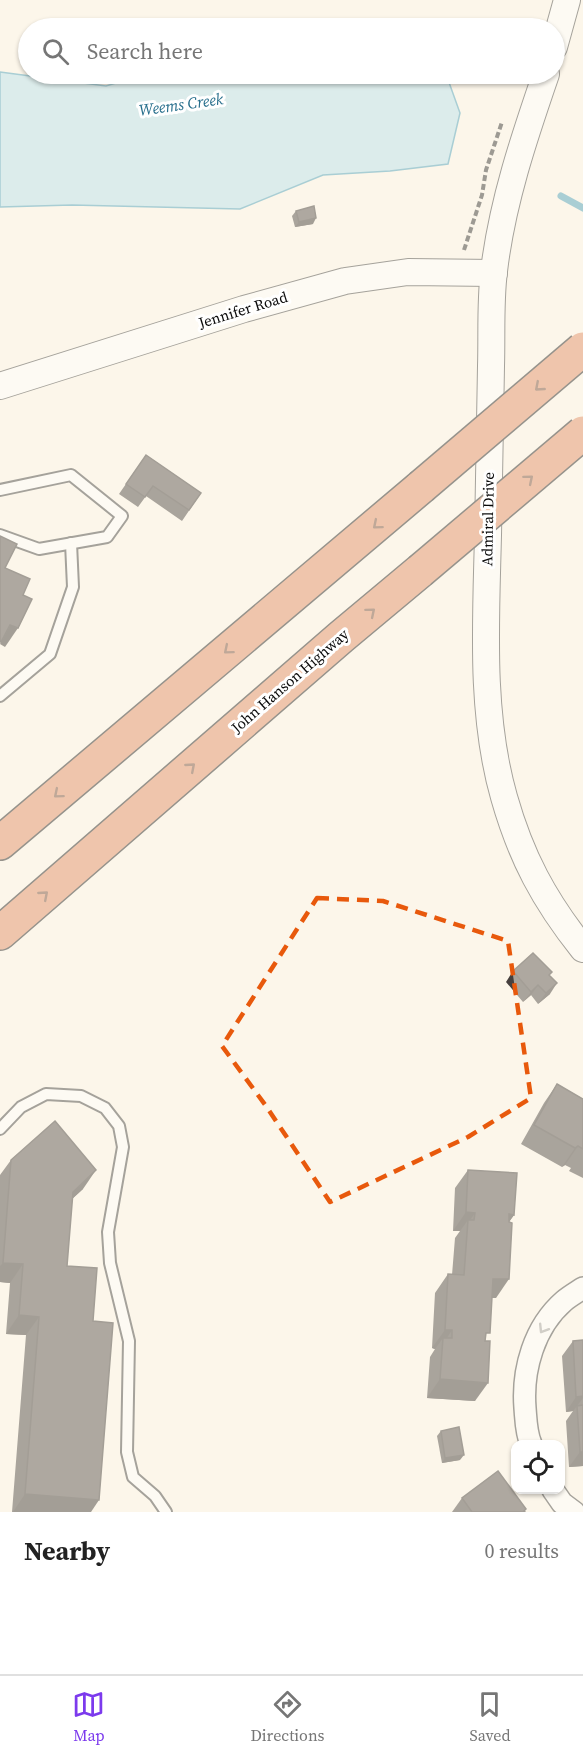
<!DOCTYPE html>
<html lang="en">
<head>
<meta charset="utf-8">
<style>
  :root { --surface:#fff; --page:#f6f6f6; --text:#222; --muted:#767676; --line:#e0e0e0; --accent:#7c3aed }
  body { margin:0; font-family:"Source Serif 4",serif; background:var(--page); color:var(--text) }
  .controls { position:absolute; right:18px; bottom:18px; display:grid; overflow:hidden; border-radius:12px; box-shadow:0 2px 4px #0004 }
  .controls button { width:54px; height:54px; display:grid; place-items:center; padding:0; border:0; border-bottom:2px solid var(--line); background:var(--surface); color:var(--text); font:30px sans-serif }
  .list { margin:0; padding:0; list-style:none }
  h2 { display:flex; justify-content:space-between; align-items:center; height:78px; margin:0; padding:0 24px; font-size:26px }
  h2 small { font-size:20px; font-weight:400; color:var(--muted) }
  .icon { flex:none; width:33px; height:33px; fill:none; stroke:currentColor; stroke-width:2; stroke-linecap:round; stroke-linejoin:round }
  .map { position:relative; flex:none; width:583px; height:1512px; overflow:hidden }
  .search { position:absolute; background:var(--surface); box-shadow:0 2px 4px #0004; left:18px; right:18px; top:18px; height:66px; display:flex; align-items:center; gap:15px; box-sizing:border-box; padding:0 21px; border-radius:33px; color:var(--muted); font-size:22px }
  .sheet { height:162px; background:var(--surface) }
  nav { display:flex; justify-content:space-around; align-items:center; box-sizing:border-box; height:84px; border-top:2px solid var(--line); background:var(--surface); font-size:16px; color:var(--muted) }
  nav a { display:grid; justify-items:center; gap:3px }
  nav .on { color:var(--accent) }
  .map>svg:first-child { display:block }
  .water { fill:#b5e0ed; stroke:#469dbb; stroke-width:1.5 }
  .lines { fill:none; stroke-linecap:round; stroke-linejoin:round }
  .stream { stroke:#469dbb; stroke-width:7 }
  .service-casing { stroke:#3d3d3d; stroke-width:14 }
  .minor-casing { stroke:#3d3d3d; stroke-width:24 }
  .tertiary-casing { stroke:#3d3d3d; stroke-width:28 }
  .motorway-casing { stroke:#1b1b1b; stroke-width:36 }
  .path { stroke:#2c2c2c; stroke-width:4; stroke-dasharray:6 3; stroke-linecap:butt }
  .service { stroke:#fff; stroke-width:10 }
  .minor { stroke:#fff; stroke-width:21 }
  .tertiary { stroke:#fff; stroke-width:26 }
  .motorway { stroke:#e18b63; stroke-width:33 }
  .motorway-bridge-casing { stroke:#1b1b1b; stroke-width:36; stroke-linecap:butt }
  .motorway-bridge { stroke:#e18b63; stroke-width:33 }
  .wall { fill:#46403e }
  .shaded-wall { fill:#393432 }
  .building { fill:#514a48; stroke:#393432; stroke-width:1.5 }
  .oneway { stroke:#764a36 }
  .oneway2 { stroke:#9d9d9d }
  .marked { fill:none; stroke:#e8590c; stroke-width:4.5; stroke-dasharray:12 8; stroke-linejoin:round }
  .labels { text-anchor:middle; stroke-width:6; stroke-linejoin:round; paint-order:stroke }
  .street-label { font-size:15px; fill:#0a0a0a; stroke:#fff }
  .water-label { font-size:16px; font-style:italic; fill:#256d8b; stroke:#fff }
</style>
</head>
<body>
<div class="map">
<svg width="583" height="1512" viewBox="0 0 583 1512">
  <rect width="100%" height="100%" fill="#fcf6ea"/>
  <!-- water -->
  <polygon class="water" points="0,72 106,86 146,74 446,74 460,113 448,164 390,171 323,175 240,209 72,205 0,207"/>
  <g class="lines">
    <!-- stream -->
    <polyline class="stream" points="561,196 583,208"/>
    <defs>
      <g id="service">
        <polyline points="0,490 71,475 122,516 107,537 39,549 0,535"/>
        <polyline points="0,696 50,654 73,587 71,543"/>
        <polyline points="0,1129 21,1107 46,1094 81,1096 105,1108 119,1126 123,1147 108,1232 110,1263 129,1341 127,1452 133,1477 155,1496 166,1512"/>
      </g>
      <g id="minor">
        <path d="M 531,1444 C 526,1433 526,1420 525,1408 C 522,1370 534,1327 564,1301 C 570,1296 577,1292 583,1288"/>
        <polyline points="553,1490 562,1503 574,1512"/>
      </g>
      <g id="tertiary">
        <polyline points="554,47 567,0"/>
        <path d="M 546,74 C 524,138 502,203 494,271 C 490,302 492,335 491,366 C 490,422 489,478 488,535 C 486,621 480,713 504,797 C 521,857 544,900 583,949"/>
        <polyline points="0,386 244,309 345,281 408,272 494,273"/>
      </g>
      <g id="motorway">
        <polyline points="0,843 421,487"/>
        <polyline points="0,933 341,637 420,571"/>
      </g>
    </defs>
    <!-- service casing -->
    <use href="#service" class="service-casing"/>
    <!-- minor casing -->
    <use href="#minor" class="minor-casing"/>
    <!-- tertiary casing -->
    <use href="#tertiary" class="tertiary-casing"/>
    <!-- motorway casing -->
    <use href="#motorway" class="motorway-casing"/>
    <!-- path -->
    <polyline class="path" points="464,250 482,195 486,170 502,122"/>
    <!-- service -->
    <use href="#service" class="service"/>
    <!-- minor -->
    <use href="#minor" class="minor"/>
    <!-- tertiary -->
    <use href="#tertiary" class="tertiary"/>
    <!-- motorway -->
    <use href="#motorway" class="motorway"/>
    <defs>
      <g id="motorway-bridge">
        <polyline points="421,487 583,349"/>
        <polyline points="420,571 583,433"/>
      </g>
    </defs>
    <!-- motorway-bridge casing -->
    <use href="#motorway-bridge" class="motorway-bridge-casing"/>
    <!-- motorway-bridge -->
    <use href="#motorway-bridge" class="motorway-bridge"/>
  </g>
  <!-- wall -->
  <g class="wall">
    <polygon points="296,211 313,224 295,227 292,216"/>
    <polygon points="146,455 201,493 182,521 146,496 138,507 119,494"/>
    <polygon points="513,971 550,975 550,994 538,1004 531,995 523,1002 506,982"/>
    <polygon points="557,1084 583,1099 583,1178 569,1171 571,1168 565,1165 562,1167 521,1144 544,1103"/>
    <polygon points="11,1160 83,1189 72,1199 67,1266 93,1321 91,1512 12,1512 26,1335 6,1334 10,1283 0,1282 0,1175"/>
    <polygon points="468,1170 514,1215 509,1222 496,1298 492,1298 475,1401 427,1398 430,1357 435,1349 432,1348 435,1293 448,1274 452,1275 455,1238 460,1231 453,1231 455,1188"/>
    <polygon points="583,1340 583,1466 569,1467 566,1421 573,1411 566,1412 562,1356 573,1341"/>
    <polygon points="441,1431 460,1460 442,1463 437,1436"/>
    <polygon points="462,1498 524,1511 525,1512 452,1512"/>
  </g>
  <!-- shaded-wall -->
  <g class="shaded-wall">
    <polygon points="316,218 313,224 295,227 299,222"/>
    <polygon points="10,625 18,628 5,647 0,644"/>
    <polygon points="557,983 550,994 538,1004 546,993"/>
    <polygon points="538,985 531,995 523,1002 531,992"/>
    <polygon points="578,1146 565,1165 562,1167 575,1148"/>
    <polygon points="96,1170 83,1189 60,1210 73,1192"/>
    <polygon points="466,1212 475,1213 468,1223 468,1220 460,1231 453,1231"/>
    <polygon points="509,1214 514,1215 501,1233"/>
    <polygon points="3,1263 23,1264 10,1283 0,1282 0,1266"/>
    <polygon points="493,1279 509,1279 496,1298 480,1297"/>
    <polygon points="19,1315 39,1317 26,1335 6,1334"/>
    <polygon points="445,1330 452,1330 443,1344 443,1338 435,1349 432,1348"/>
    <polygon points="440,1379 488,1383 475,1401 427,1398"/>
    <polygon points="583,1396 583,1398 573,1411 566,1412 576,1397"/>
    <polygon points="580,1452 583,1452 583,1466 569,1467"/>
    <polygon points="464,1455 460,1460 442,1463 445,1458"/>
    <polygon points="25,1494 99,1500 91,1512 13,1512"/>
  </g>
  <!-- building -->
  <g class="building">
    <polygon points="314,206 316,218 299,222 296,211"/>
    <polygon points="146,455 201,493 189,510 153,486 145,497 126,484"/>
    <polygon points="0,536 17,544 5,568 30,579 23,595 32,599 18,628 10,625 1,642 0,642"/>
    <polygon points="533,953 552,972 549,975 557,983 546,993 538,985 531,992 513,971"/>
    <polygon points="557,1084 583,1099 583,1149 578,1146 575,1148 534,1125"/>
    <polygon points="55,1121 96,1170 73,1192 67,1266 97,1268 93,1321 113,1323 99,1500 25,1494 39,1317 19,1315 23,1264 3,1263 11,1160"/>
    <polygon points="468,1170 517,1173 514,1215 509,1214 509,1222 512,1223 509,1279 493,1279 490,1333 486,1333 485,1341 490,1341 488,1383 440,1379 443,1338 452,1338 452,1330 445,1330 448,1274 464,1275 468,1220 474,1220 475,1213 466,1212"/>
    <polygon points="583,1340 583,1396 576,1397 573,1341"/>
    <polygon points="583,1405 583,1452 580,1452 577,1406"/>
    <polygon points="459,1427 464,1455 445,1458 441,1431"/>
    <polygon points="498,1471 526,1509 524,1511 525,1512 472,1512 462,1498"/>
  </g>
  <!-- one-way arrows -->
  <defs><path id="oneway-chevron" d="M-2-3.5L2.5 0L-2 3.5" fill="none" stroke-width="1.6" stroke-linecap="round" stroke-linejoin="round" transform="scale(1.5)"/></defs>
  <g class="oneway">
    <use href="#oneway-chevron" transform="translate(539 387) rotate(139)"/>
    <use href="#oneway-chevron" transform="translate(529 479) rotate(-40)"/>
    <use href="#oneway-chevron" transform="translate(377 525) rotate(140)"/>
    <use href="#oneway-chevron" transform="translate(371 612) rotate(-40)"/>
    <use href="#oneway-chevron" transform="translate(228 650) rotate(140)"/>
    <use href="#oneway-chevron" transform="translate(191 767) rotate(-41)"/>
    <use href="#oneway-chevron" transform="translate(58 794) rotate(140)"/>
    <use href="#oneway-chevron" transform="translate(44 895) rotate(-41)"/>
  </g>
  <use class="oneway2" href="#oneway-chevron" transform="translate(543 1329) rotate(122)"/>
  <!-- marked area -->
  <path d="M0 0H583V1512H0ZM 317,898 L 383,901 L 508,941 L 531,1098 L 468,1137 L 330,1202 L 266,1106 L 222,1046 Z" fill="#fcf6ea" fill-opacity=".55" fill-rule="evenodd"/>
  <path class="marked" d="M 317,898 L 383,901 L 508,941 L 531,1098 L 468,1137 L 330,1202 L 266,1106 L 222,1046 Z"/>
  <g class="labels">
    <!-- street labels -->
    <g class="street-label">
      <text transform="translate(243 310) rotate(-17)" y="5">Jennifer Road</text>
      <text transform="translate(488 519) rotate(-89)" y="5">Admiral Drive</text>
      <text transform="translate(290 681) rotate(-41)" y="5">John Hanson Highway</text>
    </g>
    <!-- water labels -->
    <g class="water-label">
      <text transform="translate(181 104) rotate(-8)" y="6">Weems Creek</text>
    </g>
  </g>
</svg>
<div class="controls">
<button><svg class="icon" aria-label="locate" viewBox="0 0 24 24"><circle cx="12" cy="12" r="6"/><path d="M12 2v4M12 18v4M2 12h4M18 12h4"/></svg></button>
</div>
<div class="search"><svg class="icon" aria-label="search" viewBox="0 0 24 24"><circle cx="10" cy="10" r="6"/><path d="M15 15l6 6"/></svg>Search here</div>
</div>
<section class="sheet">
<h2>Nearby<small>0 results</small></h2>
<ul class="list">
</ul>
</section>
<nav>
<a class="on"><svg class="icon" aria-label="map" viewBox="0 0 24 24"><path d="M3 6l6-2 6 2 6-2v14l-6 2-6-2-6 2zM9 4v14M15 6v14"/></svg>Map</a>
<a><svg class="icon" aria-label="directions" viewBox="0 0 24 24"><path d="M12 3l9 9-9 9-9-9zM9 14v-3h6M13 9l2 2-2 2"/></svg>Directions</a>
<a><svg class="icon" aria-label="saved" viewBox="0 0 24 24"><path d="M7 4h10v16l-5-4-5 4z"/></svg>Saved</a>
</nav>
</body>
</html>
